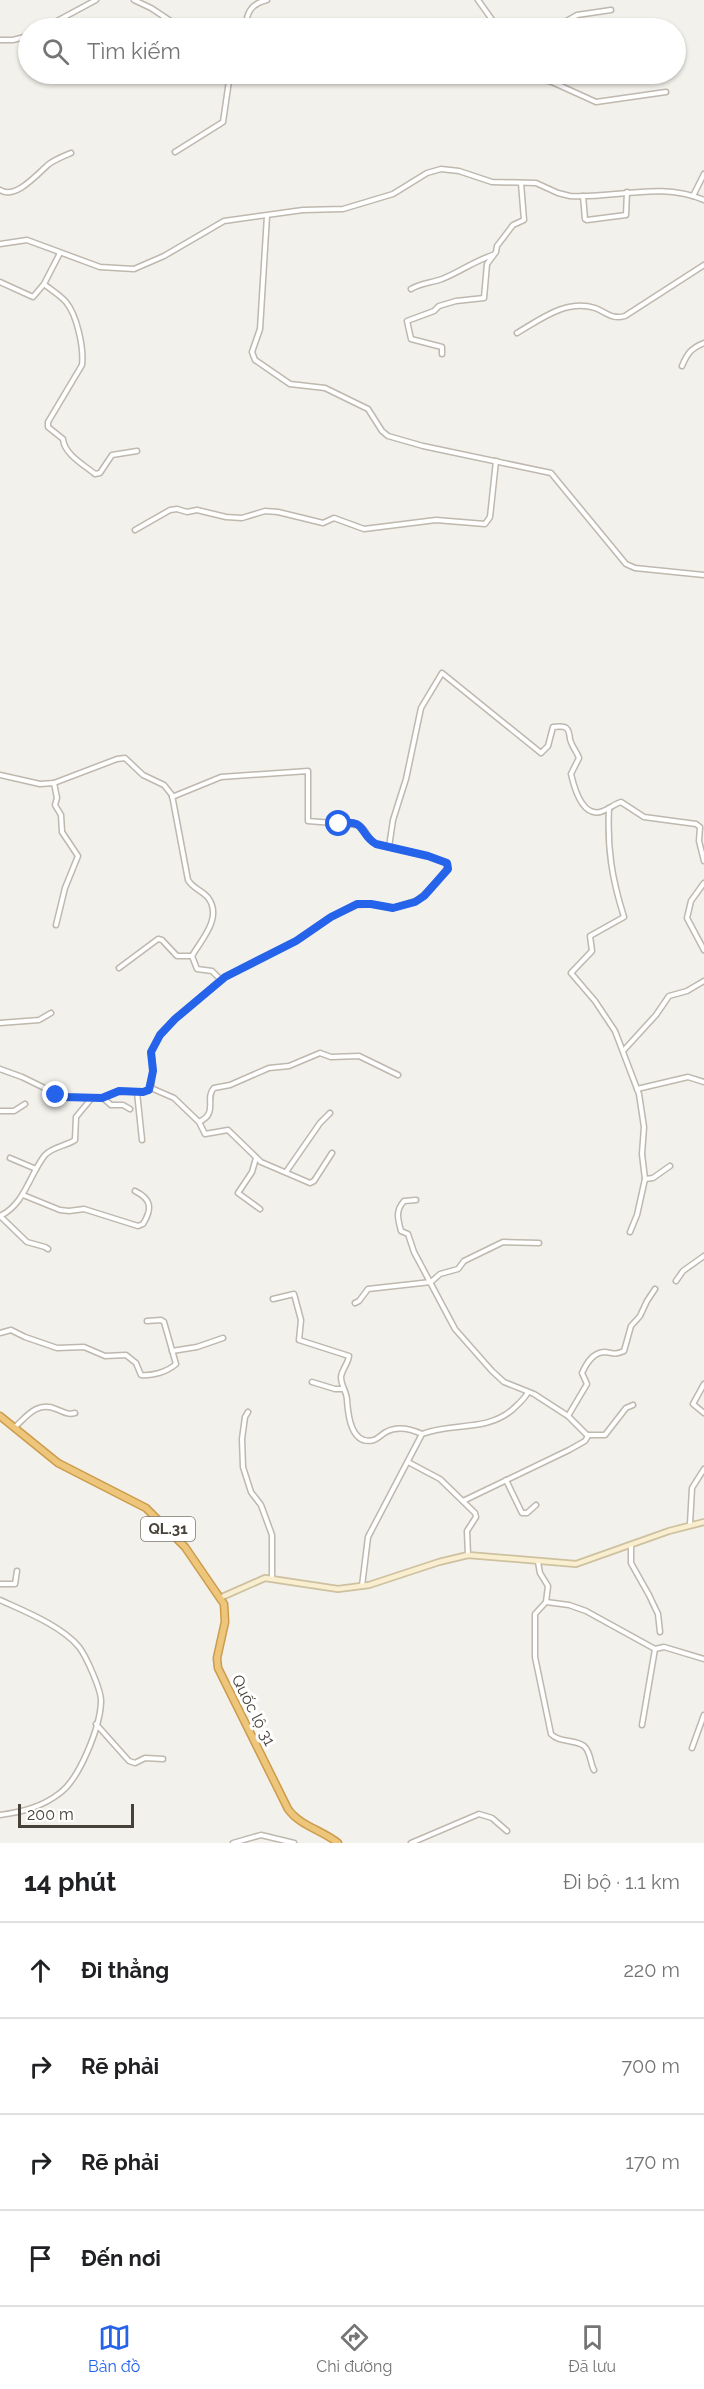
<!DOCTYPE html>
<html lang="vi">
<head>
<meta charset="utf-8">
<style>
  :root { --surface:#fff; --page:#f6f6f6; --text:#202124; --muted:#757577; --line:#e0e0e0; --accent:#2563eb }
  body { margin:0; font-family:Raleway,sans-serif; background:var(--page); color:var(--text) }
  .scale { position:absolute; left:18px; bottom:15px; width:116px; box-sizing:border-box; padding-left:6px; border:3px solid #474139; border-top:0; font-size:16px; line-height:21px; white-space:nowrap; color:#474139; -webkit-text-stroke:4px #fff; paint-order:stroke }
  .stop { position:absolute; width:18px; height:18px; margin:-14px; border:4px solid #2563eb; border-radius:50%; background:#fff }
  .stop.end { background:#2563eb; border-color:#fff; box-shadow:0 2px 6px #0008 }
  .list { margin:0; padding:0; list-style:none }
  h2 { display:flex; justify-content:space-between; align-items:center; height:78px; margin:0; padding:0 24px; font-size:26px }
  h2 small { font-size:20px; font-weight:400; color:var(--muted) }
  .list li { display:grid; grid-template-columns:39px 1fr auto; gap:18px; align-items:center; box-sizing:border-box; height:96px; padding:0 24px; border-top:2px solid var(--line) }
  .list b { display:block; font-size:22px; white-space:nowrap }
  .list em { font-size:20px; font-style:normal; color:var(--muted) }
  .icon { flex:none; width:33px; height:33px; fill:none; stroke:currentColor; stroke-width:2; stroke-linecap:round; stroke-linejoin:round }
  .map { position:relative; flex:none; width:704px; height:1843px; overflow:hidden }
  .search { position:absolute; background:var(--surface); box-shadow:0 2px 4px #0004; left:18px; right:18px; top:18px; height:66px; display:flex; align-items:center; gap:15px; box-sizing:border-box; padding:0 21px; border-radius:33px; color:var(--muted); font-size:22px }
  .sheet { height:462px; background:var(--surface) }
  nav { display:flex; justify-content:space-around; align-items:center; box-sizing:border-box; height:84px; border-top:2px solid var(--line); background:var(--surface); font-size:16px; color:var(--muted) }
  nav a { display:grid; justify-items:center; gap:3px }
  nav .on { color:var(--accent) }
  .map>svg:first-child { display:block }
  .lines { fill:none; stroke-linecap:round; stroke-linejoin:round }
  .street-casing { stroke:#beb8ae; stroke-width:7 }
  .secondary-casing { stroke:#cdc1a0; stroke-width:8 }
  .highway-casing { stroke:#cc9c4c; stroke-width:9 }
  .street { stroke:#fff; stroke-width:4 }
  .secondary { stroke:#f9eecf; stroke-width:4.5 }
  .highway { stroke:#edc67c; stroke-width:6 }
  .route { stroke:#2563eb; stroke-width:8 }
  .labels { text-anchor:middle; stroke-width:6; stroke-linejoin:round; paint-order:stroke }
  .shield { fill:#fff; stroke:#7e7a74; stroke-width:1.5 }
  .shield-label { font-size:15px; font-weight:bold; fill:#474139 }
  .street-label { font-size:16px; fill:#474139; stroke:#fff }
</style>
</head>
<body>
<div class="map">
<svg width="704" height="1843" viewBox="0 0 704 1843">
  <rect width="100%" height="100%" fill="#f3f1eb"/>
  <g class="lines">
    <defs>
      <g id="street">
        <polyline points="134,0 151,8 181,28"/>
        <polyline points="478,0 498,28"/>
        <polyline points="44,28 96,0"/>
        <path d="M 245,28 C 247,13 250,4 267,0"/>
        <polyline points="554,28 577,15 611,10"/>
        <polyline points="0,40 13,40 28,36"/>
        <polyline points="521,74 552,82 596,102 666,92"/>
        <polyline points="175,152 223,122 230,74"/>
        <path d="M 0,190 C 16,200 38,173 49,164 C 56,159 64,156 71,153"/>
        <polyline points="583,196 585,219 587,220 626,215 627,192"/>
        <polyline points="693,196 704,174"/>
        <polyline points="267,216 260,329 252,352 255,360 290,384 325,388 368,409 382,431 388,436 423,446 551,473 626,564 635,568 704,575"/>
        <path d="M 0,244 L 27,240 L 100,267 L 134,269 L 164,256 L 224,221 L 303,210 L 343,209 L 393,194 L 427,173 L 441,169 L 459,171 L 492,182 L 536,183 L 558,193 L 570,196 C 614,199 661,181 704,200"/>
        <path d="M 60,253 L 44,284 C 51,290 60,295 66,302 C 77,315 84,348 82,365 L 48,422 L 48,427 L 63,439 C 64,454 84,465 95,474 L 100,473 L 112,455 L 137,451"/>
        <polyline points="0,282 33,297 44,284"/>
        <path d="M 411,289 C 421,283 431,283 442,279 C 460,272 474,261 493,255"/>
        <path d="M 517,333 C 541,319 566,299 595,308 C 606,312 612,320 625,316 L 704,265"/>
        <polyline points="442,354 442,347 411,339 407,321 434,311 439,306 456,301 484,298 487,264 496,252 497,246 513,225 524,220 521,183"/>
        <path d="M 682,366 C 687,354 691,348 704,343"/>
        <polyline points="135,530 170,510 177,509 187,512 197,510 226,517 242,518 265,511 278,512 323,523 334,518 364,529 436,520 485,524 490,517 496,461"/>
        <path d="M 0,775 L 40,784 L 54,783 L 117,759 L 125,758 L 143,775 L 164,785 L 172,795 L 188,880 C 193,889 204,891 209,899 C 222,919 201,940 192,956 L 197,969 L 212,971 L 221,980"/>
        <polyline points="54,783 57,798 55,805 61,815 62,832 78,856 65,888 56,925"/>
        <path d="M 609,808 C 607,849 612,879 624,917 L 590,936 L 592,951 L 571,973 L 595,1001 L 615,1031 L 639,1094 L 644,1127 L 642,1154 L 645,1179 L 637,1215 L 630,1232"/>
        <path d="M 389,847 L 393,820 L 406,779 L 421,708 L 442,673 L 541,753 L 548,746 L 553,727 C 567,725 569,728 570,739 C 571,745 577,752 579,758 L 571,774 C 574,787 582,816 600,812 C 608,810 614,804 621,802 L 644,817 L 696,824 L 700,827 L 699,841 L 704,861"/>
        <polyline points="704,883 691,901 687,918 704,950"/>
        <polyline points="119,968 158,939 162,940 177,956 192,956"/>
        <polyline points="0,1023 39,1020 51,1013"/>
        <polyline points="624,1050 656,1015 669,996 687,991 704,981"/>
        <polyline points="0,1069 22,1077 63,1097 102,1098 119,1091 143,1092 151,1088"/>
        <path d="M 151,1088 L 153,1068 L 151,1052 L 160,1034 L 175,1019 L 225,977 L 296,941 L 331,917 L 357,905 L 371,904 L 393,908 L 418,900 L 432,888 L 448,867 L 447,863 L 428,856 L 376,844 C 367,839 367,829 358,825 L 308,821 L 308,771 L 221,777 L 172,797"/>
        <path d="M 151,1088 L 174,1098 L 199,1122 C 219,1113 204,1098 214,1088 L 230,1085 L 269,1068 L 289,1066 L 320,1053 L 331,1057 L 359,1056 L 398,1075"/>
        <polyline points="637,1089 688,1077 704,1082"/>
        <polyline points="137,1092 142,1140"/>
        <polyline points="103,1098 111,1105 123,1105 130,1109"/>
        <polyline points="0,1111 14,1111 25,1104"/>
        <polyline points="199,1122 205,1134 228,1130 261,1162 310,1183 314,1181 332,1153"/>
        <polyline points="10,1158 36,1169"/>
        <polyline points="256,1158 252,1172 238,1193 260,1209"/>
        <polyline points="286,1172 320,1123 330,1113"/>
        <polyline points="645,1179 653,1178 670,1166"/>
        <path d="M 23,1195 L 60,1210 L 69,1211 L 84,1209 L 138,1226 L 143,1224 C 153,1208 151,1199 135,1191"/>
        <path d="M 416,1200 L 404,1201 C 395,1211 398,1219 401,1231 L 408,1234 L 414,1252 L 455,1329 L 492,1371 L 504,1382 L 534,1394 L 568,1416 L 588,1436 L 585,1441 L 569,1450 L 463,1501"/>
        <path d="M 0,1216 C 25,1204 29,1175 45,1155 C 52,1147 66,1146 75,1140 L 76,1117 L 91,1099"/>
        <polyline points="0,1216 27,1242 45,1247 48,1249"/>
        <polyline points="676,1281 683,1271 704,1256"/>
        <path d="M 273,1299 L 294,1294 L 301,1320 L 299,1340 L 349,1356 C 348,1364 342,1369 341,1377 C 341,1386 347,1392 347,1400 C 348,1415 351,1446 374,1440 C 379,1438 382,1434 386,1432 C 397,1426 411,1429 422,1434"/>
        <polyline points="355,1303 359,1301 368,1289 431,1282 440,1274 458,1269 464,1261 503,1242 539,1243"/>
        <path d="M 0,1333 L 11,1330 L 25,1337 L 57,1348 L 84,1347 L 105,1356 L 126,1355 L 136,1363 L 141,1375 C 153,1376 167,1372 176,1364 L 164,1322 L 161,1320 L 147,1321"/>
        <polyline points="172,1351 197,1347 223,1338"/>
        <polyline points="312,1382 335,1389 344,1389"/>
        <polyline points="704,1384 693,1404 704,1413"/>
        <polyline points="248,1412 245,1417 242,1439 243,1467 251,1492 261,1505 272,1535 272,1579"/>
        <path d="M 568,1416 L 587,1384 L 582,1373 C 586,1364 592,1353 604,1352 C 612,1352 613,1356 624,1351 L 631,1326 L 640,1316 L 647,1301 L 655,1289"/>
        <path d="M 14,1428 C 27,1416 37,1401 56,1409 C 64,1412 67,1415 75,1413"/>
        <polyline points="588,1435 605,1435 626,1408 633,1405"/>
        <polyline points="408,1462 440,1479 475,1513 476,1517 467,1531 468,1555"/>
        <polyline points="506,1480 522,1513 527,1513 536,1505"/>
        <polyline points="690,1524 692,1488 704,1469"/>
        <polyline points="631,1545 631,1563 649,1595 658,1614 660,1632"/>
        <path d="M 538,1562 L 540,1573 L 548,1586 L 546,1602 L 535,1614 L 535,1657 L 551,1734 C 559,1743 575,1739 584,1746 C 591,1752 590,1763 594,1770"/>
        <polyline points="0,1584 15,1584 17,1571"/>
        <path d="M 362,1586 L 368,1537 L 422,1434 C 452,1422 486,1432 512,1410 C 518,1404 524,1400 528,1392"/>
        <path d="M 0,1600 C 24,1611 62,1626 79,1647 C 86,1656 102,1691 101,1702 C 100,1727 80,1778 60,1793 C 42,1807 22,1812 0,1815"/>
        <polyline points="546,1602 569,1605 586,1611 655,1649 642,1725"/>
        <polyline points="655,1649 664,1647 704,1659"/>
        <polyline points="96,1724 129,1761 135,1763 145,1758 163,1759"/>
        <polyline points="692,1748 704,1715"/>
        <polyline points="233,1843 261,1835 294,1843"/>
        <polyline points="411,1843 479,1814 492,1818 507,1831"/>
      </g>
      <polyline id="secondary" points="222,1597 265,1578 338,1589 369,1585 439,1562 468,1555 576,1564 669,1531 704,1522"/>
      <path id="highway" d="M 0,1416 L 58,1463 L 146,1508 L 185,1547 L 224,1604 L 225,1622 L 217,1658 L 218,1668 L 288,1809 C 300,1826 322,1830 338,1843"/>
    </defs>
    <!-- street casing -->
    <use href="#street" class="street-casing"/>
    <!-- secondary casing -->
    <use href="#secondary" class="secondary-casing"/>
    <!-- highway casing -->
    <use href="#highway" class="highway-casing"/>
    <!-- street -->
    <use href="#street" class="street"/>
    <!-- secondary -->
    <use href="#secondary" class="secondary"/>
    <!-- highway -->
    <use href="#highway" class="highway"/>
  </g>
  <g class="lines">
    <!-- route -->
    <path class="route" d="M 56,1095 L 63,1097 L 102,1098 L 119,1091 L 143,1092 L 149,1090 L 153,1071 L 151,1052 L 160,1035 L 175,1019 L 225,977 L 296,941 L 331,917 L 357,904 L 371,904 L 393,908 L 415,902 L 424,896 L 448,869 L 447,863 L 428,856 L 376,844 C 359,835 367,818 339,824"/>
  </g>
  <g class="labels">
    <!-- shield labels -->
    <rect class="shield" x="141" y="1517" width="54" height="24" rx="4.5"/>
    <g class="shield-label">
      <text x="168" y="1534">QL.31</text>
    </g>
    <!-- street labels -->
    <g class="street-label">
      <text transform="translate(254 1710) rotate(63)" y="6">Quốc lộ 31</text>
    </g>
  </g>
</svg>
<div class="scale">200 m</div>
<div class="stop" style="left:339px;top:824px"></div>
<div class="stop end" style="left:56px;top:1095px"></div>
<div class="search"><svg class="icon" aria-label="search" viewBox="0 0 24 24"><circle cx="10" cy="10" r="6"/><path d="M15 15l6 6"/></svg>Tìm kiếm</div>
</div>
<section class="sheet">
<h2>14 phút<small>Đi bộ · 1.1 km</small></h2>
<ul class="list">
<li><svg class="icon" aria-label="ahead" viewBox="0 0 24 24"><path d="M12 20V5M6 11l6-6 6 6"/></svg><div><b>Đi thẳng</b></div><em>220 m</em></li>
<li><svg class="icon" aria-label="right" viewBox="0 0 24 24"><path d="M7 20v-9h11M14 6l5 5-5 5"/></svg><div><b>Rẽ phải</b></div><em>700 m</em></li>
<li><svg class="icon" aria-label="right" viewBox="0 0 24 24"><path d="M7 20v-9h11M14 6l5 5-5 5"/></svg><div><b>Rẽ phải</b></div><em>170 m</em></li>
<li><svg class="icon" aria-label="arrive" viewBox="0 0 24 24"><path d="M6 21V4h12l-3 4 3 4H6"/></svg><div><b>Đến nơi</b></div></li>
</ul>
</section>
<nav>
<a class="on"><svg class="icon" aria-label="map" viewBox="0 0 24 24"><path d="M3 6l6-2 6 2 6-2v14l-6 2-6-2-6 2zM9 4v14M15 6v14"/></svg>Bản đồ</a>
<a><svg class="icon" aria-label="directions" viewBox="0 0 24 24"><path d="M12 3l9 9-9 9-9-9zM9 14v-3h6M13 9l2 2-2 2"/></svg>Chỉ đường</a>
<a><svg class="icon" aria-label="saved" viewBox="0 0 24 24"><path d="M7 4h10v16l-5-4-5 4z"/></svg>Đã lưu</a>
</nav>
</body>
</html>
